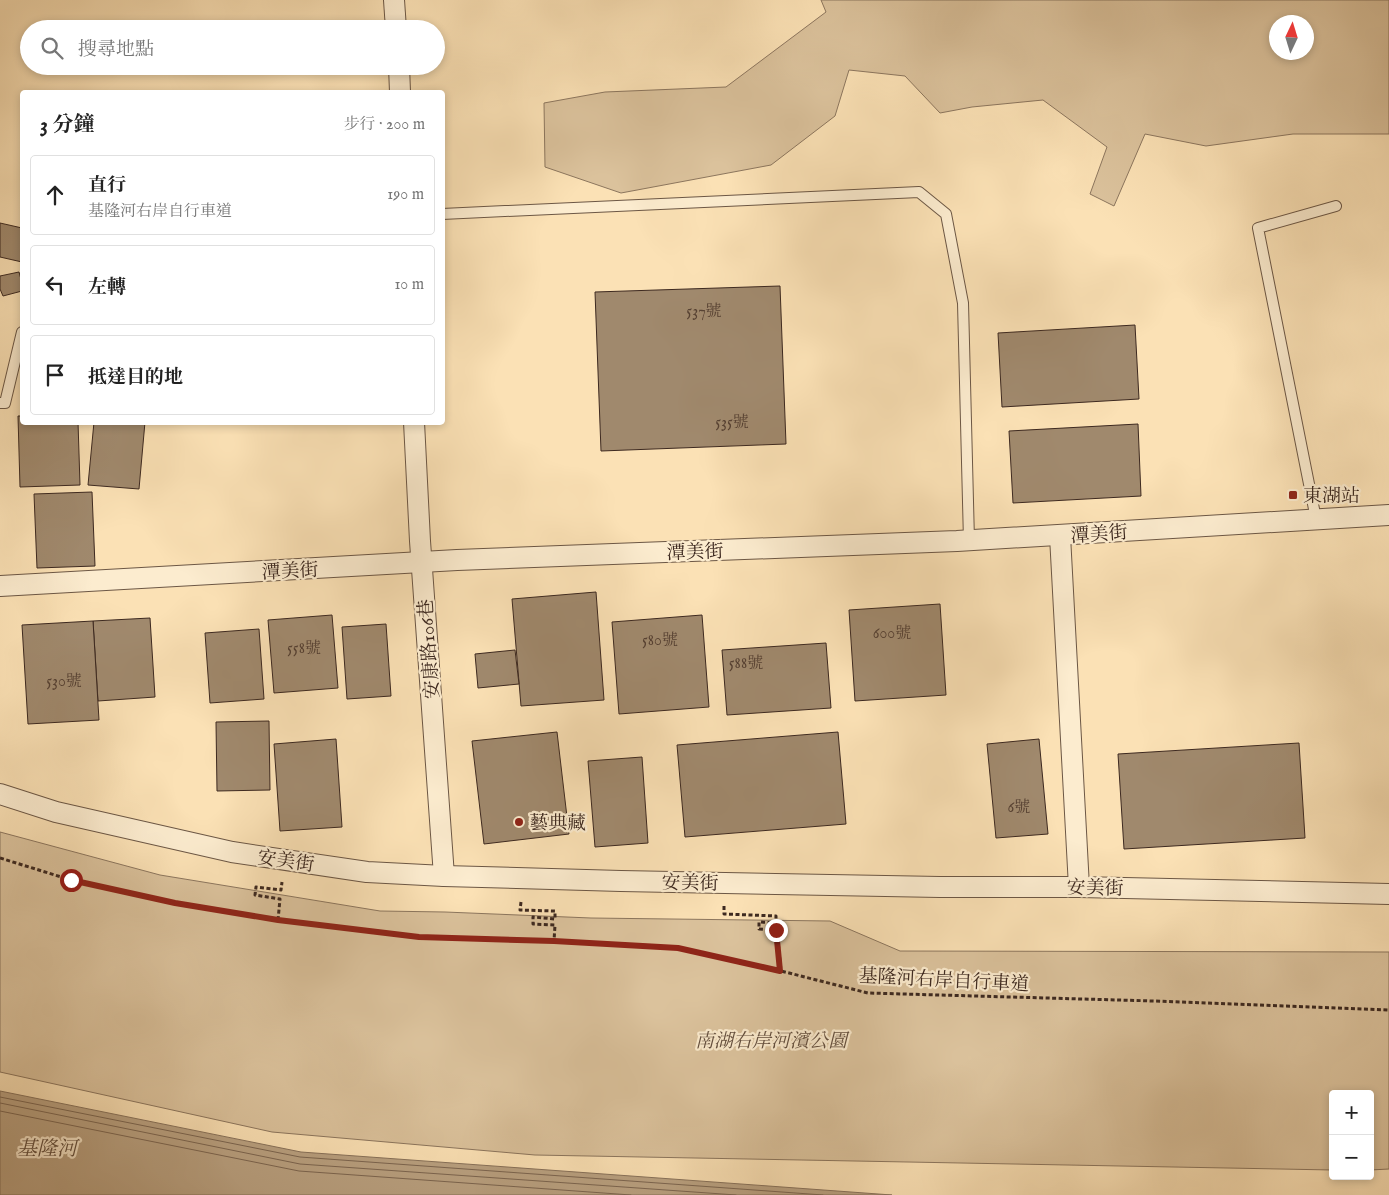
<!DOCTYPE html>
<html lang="zh-TW">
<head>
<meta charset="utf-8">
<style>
  :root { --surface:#fff; --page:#f2f2f2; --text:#222; --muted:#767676; --line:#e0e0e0 }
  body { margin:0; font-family:"IM FELL English","Noto Serif TC",serif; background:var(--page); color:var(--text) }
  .controls { position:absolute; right:15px; bottom:15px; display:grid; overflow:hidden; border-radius:5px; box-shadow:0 2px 8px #0003 }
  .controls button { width:45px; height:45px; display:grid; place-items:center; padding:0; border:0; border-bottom:1px solid var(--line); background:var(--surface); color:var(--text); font:25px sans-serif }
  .compass { position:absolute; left:1269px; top:15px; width:45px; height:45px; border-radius:50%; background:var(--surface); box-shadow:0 2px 8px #0003; rotate:4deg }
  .stop { position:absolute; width:15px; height:15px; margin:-11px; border:4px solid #8f2418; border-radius:50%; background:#fff }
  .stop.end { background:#8f2418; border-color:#fff; box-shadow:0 1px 5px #0008 }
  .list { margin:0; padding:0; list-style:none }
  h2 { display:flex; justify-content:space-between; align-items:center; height:65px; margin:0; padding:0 20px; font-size:21px }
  h2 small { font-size:16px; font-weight:400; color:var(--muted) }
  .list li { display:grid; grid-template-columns:32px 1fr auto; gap:15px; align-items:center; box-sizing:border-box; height:80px; margin:0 10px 10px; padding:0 10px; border:1px solid var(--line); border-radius:5px }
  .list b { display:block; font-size:19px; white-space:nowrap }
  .list p { margin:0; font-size:16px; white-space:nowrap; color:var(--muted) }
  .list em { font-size:16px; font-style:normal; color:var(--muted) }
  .icon { flex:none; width:28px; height:28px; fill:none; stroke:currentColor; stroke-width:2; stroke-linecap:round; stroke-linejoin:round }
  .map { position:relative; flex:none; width:1389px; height:1195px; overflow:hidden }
  .search { position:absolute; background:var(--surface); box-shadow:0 2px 8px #0003; left:20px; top:20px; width:425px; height:55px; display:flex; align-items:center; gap:12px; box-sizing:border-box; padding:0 18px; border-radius:28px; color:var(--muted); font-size:19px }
  .panel { position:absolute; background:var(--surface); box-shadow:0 2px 8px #0003; left:20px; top:90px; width:425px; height:335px; border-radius:5px }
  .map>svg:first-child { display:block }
  .green { fill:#dbc29c; stroke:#8c765e; fill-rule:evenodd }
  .water { fill:#baa282; stroke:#88725b }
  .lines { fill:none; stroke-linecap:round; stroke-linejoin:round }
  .shore { stroke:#7c6651; stroke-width:1 }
  .building { fill:#a0896d; stroke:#3d2920 }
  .service-casing { stroke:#6c5745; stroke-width:12 }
  .minor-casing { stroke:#6c5745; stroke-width:22 }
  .path { stroke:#3d2920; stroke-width:3; stroke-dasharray:4 2.5; stroke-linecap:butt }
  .service { stroke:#fceccf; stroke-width:10 }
  .minor { stroke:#fceccf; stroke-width:20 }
  .route { stroke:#8f2418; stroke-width:6 }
  .poi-dot { fill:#8f2418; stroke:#fceccf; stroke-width:2 }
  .labels { text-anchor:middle; stroke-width:4.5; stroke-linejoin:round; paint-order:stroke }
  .number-label { font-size:16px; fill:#564133 }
  .poi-label { font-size:19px; fill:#3d2920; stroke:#fceccf; text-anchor:start }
  .street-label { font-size:19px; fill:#3d2920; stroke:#fceccf }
  .park-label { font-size:19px; font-style:italic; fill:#644f3f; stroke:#fceccf }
  .water-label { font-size:20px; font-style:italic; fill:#624d3d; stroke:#fceccf }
</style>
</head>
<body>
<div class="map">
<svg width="1389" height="1195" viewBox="0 0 1389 1195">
  <rect width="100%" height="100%" fill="#fbe1b5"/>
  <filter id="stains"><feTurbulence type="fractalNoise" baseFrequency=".004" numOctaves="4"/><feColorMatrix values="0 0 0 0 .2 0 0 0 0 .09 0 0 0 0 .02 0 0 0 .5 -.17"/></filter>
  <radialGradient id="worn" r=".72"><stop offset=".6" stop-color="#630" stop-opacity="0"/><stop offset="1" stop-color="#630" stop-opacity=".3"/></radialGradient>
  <!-- green -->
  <g class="green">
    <path d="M 821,0 L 1389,0 L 1389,134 L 1293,134 L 1206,146 L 1145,134 L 1114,206 L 1090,194 L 1107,147 L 1043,100 L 972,107 L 940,113 L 905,76 L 849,70 L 835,116 L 771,165 L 621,193 L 545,167 L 544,103 L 605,92 L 726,87 L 826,12 ZM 1276,22 L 1306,22 L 1306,52 L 1276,52 Z"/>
    <polygon points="0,832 160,875 380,911 445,912 591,918 830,921 900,951 1389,952 1389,1169 1370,1170 1370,1094 1333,1094 1333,1170 535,1155 272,1132 0,1072"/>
  </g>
  <!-- water -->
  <polygon class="water" points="0,1091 301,1152 892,1195 0,1195"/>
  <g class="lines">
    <!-- shore -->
    <g class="shore">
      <polyline points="0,1097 300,1157 823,1195"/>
      <polyline points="0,1103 300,1164 736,1195"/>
      <polyline points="0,1111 299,1171 631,1195"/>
    </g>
  </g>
  <!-- building -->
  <g class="building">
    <polygon points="0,223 22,228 22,262 0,257"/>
    <polygon points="19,272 22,283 22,291 3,296 0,289 0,276"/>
    <polygon points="780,286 786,444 601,451 595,292"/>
    <polygon points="1135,325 1139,399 1002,407 998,333"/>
    <polygon points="18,416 22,416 22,422 78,422 80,485 20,487"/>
    <polygon points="94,422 145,422 139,489 88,485"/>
    <polygon points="1138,424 1141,496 1013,503 1009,431"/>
    <polygon points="92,492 95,566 37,568 34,494"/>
    <polygon points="596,592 604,700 521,706 512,599"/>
    <polygon points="940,604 946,695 855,701 849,610"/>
    <polygon points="332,615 338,688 274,693 268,620"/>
    <polygon points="702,615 709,707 619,714 612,622"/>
    <polygon points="150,618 155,697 98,701 93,621"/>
    <polygon points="93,621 99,720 28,724 22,625"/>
    <polygon points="386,624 391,696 347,699 342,627"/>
    <polygon points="259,629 264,699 210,703 205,633"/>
    <polygon points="826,643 831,708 727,715 722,650"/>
    <polygon points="515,650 519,684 478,688 475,654"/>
    <polygon points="269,721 270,790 217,791 216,722"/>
    <polygon points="557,732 569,834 484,844 472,741"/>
    <polygon points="838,732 846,824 685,837 677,745"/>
    <polygon points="336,739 342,827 280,831 274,744"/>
    <polygon points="1039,739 1048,834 996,838 987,744"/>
    <polygon points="1299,743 1305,838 1124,849 1118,754"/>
    <polygon points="642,757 648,843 595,847 588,761"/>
  </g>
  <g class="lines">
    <defs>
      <g id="service">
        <polyline points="442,214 919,192 946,214 963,303 969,541"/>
        <polyline points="0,403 5,403 22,332"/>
        <polyline points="1316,519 1258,228 1336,206"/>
      </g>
      <g id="minor">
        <polyline points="394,0 396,29"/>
        <polyline points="399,66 400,92"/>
        <polyline points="414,422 420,541 444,876"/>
        <polyline points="1060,536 1079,887"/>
        <polyline points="0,586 457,560 957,541 1389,515"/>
        <polyline points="0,794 56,812 232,852 367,872 444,876 621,881 940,887 1079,887 1389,894"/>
      </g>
    </defs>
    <!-- service casing -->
    <use href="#service" class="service-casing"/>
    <!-- minor casing -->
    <use href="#minor" class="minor-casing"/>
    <!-- path -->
    <g class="path">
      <polyline points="0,858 71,880 175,903 278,920 419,937 554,941 678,948 781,971 868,993 1154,1001 1389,1010"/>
      <polyline points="521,902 520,910 555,911 555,919 533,917 533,924 555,925 554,941"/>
      <polyline points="724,906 724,914 776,916 776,923 759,922 759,929 777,930 781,971"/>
      <polyline points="278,920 280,899 255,895 256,887 281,890 282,882"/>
    </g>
    <!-- service -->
    <use href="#service" class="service"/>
    <!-- minor -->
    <use href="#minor" class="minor"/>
  </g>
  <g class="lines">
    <!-- route -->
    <polyline class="route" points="71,880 175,903 278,920 419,937 554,941 678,948 780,971 776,930"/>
  </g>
  <!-- markers -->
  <g class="poi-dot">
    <rect x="1288" y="490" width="10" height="10" rx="2.5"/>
    <circle cx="519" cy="822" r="5"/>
  </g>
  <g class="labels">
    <!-- number labels -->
    <g class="number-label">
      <text x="704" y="316">537號</text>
      <text x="732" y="427">535號</text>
      <text x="892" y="638">600號</text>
      <text x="660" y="645">580號</text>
      <text x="304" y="653">558號</text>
      <text x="746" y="668">588號</text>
      <text x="64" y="686">530號</text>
      <text x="1019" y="812">6號</text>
    </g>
    <!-- poi labels -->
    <g class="poi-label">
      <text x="1303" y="502">東湖站</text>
      <text x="529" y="829">藝典藏</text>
    </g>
    <!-- street labels -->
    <g class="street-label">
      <text transform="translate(1099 533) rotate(-4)" y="7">潭美街</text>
      <text transform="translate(695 551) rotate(-2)" y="7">潭美街</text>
      <text transform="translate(290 570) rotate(-3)" y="7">潭美街</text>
      <text transform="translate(428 649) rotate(-94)" y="7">安康路106巷</text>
      <text transform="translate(286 860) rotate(8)" y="7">安美街</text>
      <text transform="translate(690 882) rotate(1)" y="7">安美街</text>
      <text transform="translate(1095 887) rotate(1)" y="7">安美街</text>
      <text transform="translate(944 979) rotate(3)" y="7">基隆河右岸自行車道</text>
    </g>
    <!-- park labels -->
    <g class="park-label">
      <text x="771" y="1047">南湖右岸河濱公園</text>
    </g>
    <!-- water labels -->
    <g class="water-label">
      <text x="47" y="1155">基隆河</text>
    </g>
  </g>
  <rect width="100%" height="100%" filter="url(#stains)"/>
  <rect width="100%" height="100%" fill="url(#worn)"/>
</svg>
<div class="controls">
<button>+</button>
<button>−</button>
</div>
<svg class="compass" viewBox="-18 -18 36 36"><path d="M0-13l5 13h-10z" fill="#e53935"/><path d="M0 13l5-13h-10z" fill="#767676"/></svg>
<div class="stop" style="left:71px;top:880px"></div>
<div class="stop end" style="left:776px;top:930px"></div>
<div class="search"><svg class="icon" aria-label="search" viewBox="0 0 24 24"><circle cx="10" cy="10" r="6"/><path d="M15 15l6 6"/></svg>搜尋地點</div>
<section class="panel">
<h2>3 分鐘<small>步行 · 200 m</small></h2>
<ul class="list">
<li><svg class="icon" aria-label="ahead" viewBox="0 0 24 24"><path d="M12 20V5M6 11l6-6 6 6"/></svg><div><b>直行</b><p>基隆河右岸自行車道</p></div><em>190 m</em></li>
<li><svg class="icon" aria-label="left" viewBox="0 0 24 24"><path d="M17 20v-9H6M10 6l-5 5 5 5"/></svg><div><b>左轉</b></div><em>10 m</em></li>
<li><svg class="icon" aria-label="arrive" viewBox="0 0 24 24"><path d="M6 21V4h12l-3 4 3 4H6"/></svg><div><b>抵達目的地</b></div></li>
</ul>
</section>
</div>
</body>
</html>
